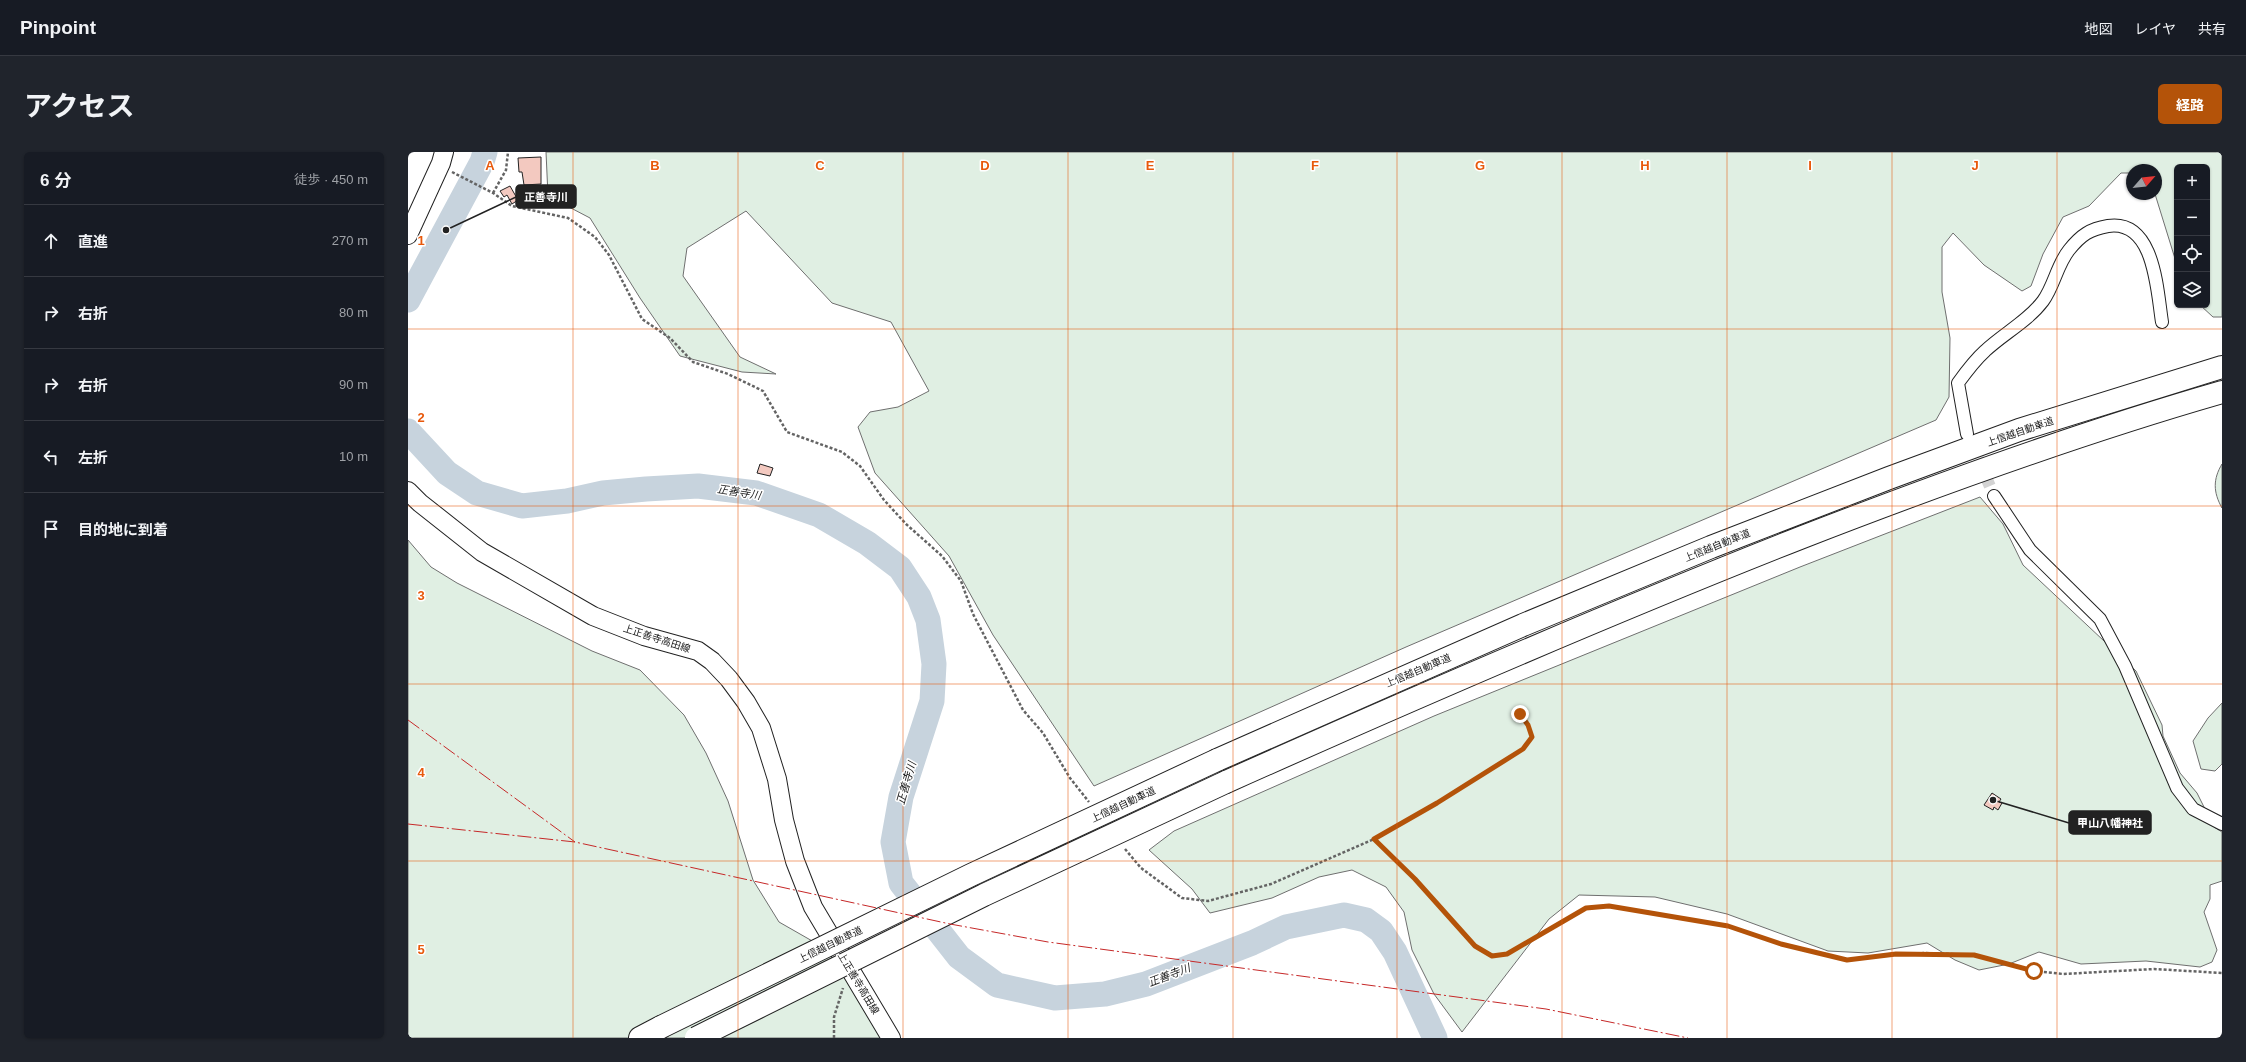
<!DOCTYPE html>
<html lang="ja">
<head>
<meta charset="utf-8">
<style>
  :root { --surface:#171b24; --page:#20242c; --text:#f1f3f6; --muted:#9ea1a6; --line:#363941; --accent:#b45309 }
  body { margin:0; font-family:Helvetica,"Noto Sans JP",sans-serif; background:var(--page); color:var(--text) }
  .controls { position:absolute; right:12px; top:12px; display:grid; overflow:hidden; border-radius:6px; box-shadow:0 1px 3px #0004 }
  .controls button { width:36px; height:36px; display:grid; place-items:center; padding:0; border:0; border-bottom:1px solid var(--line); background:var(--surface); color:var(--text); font:20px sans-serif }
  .compass { position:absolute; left:1718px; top:12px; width:36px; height:36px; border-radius:50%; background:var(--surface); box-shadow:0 1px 3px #0004; rotate:62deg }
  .stop { position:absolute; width:12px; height:12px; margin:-9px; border:3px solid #b45309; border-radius:50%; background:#fff }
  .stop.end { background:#b45309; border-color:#fff; box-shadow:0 1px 4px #0008 }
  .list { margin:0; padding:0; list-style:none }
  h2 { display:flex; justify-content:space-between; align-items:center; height:52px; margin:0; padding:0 16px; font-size:17px }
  h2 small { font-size:13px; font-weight:400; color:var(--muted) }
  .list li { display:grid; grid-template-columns:26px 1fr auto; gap:12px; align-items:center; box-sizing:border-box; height:72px; padding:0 16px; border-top:1px solid var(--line) }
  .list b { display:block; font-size:15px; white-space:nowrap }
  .list em { font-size:13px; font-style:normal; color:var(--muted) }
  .icon { flex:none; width:22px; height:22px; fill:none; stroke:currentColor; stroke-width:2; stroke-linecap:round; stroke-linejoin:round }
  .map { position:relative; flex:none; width:1814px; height:886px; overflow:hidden; border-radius:6px }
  header { display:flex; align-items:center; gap:24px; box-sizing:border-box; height:56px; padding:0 20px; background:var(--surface); border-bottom:1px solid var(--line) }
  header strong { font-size:19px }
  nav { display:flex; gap:22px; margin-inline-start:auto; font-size:14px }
  .intro { display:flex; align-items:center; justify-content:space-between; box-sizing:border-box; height:96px; padding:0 24px }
  h1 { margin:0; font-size:28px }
  .button { padding:10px 18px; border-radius:6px; background:var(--accent); color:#fff; font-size:14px; font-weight:700 }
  main { display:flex; gap:24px; padding:0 24px }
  aside { flex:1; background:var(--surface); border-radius:6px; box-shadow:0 1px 3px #0004 }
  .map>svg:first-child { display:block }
  .green { fill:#e0efe3; stroke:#6f6f6f }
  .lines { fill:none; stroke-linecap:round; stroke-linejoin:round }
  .river { stroke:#c7d3dd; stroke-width:25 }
  .building { fill:#f3c9c0; stroke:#222 }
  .street-tunnel { stroke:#d3d3d3; stroke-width:12; stroke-dasharray:12 6; stroke-linecap:butt }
  .street-casing { stroke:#222; stroke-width:14 }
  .secondary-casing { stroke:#222; stroke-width:20 }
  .highway-casing { stroke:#222; stroke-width:24 }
  .path { stroke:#646464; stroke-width:2.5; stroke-dasharray:3 2; stroke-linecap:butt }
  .street { stroke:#fff; stroke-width:12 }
  .secondary { stroke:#fff; stroke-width:18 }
  .highway { stroke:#fff; stroke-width:22 }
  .highway-bridge-casing { stroke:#222; stroke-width:24; stroke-linecap:butt }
  .highway-bridge { stroke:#fff; stroke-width:22 }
  .power { stroke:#c62828; stroke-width:1; stroke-dasharray:14 3 2 3; stroke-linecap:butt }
  .route { stroke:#b45309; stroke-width:5 }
  .grid { fill:none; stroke:#e8590c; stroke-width:1; stroke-opacity:0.55 }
  .labels { text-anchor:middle; stroke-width:3; stroke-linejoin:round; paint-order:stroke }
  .street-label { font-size:10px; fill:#222; stroke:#fff }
  .water-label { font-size:11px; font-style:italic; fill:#222; stroke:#fff }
  .grid-label { font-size:13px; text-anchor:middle; font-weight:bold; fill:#e8590c; stroke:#fff; stroke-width:3; stroke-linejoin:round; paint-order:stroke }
  .leader { fill:none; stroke:#222; stroke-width:1.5 }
  .callout-dot { fill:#222; stroke:#fff; stroke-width:1.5 }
  .callout { fill:#222; stroke:#222; stroke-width:1.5 }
  .callout-label { font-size:11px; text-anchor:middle; font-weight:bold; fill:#fff }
</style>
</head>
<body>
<header>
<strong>Pinpoint</strong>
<nav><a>地図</a><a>レイヤ</a><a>共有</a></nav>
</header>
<div class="intro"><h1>アクセス</h1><a class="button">経路</a></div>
<main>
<aside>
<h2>6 分<small>徒歩 · 450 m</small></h2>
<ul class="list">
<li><svg class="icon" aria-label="ahead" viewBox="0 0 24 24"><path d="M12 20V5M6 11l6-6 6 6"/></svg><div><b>直進</b></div><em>270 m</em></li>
<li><svg class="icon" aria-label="right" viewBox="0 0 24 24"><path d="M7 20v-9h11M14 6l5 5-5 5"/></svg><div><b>右折</b></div><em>80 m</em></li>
<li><svg class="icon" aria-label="right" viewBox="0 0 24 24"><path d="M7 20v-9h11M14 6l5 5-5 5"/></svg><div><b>右折</b></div><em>90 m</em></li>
<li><svg class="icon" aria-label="left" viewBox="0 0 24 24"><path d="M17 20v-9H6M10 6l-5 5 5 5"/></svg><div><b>左折</b></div><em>10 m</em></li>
<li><svg class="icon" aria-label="arrive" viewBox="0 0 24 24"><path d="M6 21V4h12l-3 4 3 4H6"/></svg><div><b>目的地に到着</b></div></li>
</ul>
</aside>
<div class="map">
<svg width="1814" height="886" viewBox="0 0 1814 886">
  <rect width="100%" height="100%" fill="#fff"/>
  <!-- green -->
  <g class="green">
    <polygon points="138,0 1814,0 1814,165 1805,165 1792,153 1799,153 1799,15 1769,15 1769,113 1747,42 1748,18 1724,18 1724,21 1713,21 1681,54 1655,65 1635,102 1623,134 1614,139 1576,113 1545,81 1534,95 1534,140 1542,186 1541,245 1528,268 998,495 686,634 585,483 541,404 467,321 450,275 462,260 490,255 521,239 483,170 424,151 338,59 279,96 275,124 332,205 368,222 334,220 272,204 232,146 182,66 140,44"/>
    <path d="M 1814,312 L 1814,356 C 1805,340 1805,327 1814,312 Z"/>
    <polygon points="1572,345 1595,372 1615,413 1728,519 1754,573 1755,584 1772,621 1789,641 1806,675 1814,680 1814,729 1802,733 1802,747 1796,760 1809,798 1804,810 1792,815 1738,809 1673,812 1631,800 1601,812 1571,818 1547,808 1519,791 1460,801 1420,799 1319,762 1247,745 1171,743 1141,767 1054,880 1026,842 1004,798 996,760 978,735 944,718 911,725 864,746 802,761 784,737 741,698 766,679 1026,564 1392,415"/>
    <polygon points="0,388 23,415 49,431 184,499 232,518 276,563 298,601 320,649 345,728 371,770 420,798 482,886 0,886"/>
    <polygon points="1814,551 1814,612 1807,619 1793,617 1785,589 1800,566"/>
  </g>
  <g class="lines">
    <!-- river -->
    <g class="river">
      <polyline points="0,148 74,10 77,0"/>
      <polyline points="0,279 39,321 69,341 114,354 159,349 195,341 238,337 290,334 348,341 411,363 459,391 492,416 511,445 520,468 526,512 524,549 493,645 485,690 493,731 551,805 589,833 647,846 697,842 738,832 844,791 878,775 936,763 958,768 973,779 987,800 1027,886"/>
    </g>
  </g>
  <!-- building -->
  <g class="building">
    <polygon points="133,5 133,32 116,33 114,20 111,20 110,6"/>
    <polygon points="102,34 110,48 104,52 99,43 96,45 92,39"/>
    <polygon points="352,312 365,316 362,324 349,321"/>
    <polygon points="1584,641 1593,647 1591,650 1594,651 1590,658 1586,655 1585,658 1576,653"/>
  </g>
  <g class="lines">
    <!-- street-tunnel -->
    <polyline class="street-tunnel" points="1563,290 1586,344"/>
    <defs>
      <g id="street">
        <path d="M 1559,282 L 1550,231 C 1558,220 1567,208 1577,199 C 1595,182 1620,169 1635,149 C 1646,134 1649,113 1661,98 C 1673,83 1682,77 1700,74 C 1747,67 1749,139 1754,170"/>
        <polyline points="1586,344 1622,398 1692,467 1717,514 1769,636 1785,657 1814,672"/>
      </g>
      <g id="secondary">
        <polyline points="0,83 33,11 36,0"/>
        <polyline points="0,339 12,351 74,400 185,464 236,484 290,499 304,509 321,527 338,550 353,576 369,627 376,668 387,709 405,755 483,886"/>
      </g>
      <g id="highway">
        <polyline points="809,608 1115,473 1303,395 1481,326 1611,278 1814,215"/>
        <path d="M 818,630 C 1008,545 1199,462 1392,386 C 1531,332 1671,281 1814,240"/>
        <polyline points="232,886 253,875"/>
      </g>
    </defs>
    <!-- street casing -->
    <use href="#street" class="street-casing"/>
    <!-- secondary casing -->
    <use href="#secondary" class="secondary-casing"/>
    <!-- highway casing -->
    <use href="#highway" class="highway-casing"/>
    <!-- path -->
    <g class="path">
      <polyline points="44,20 85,41 104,54 160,66 187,85 201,103 234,167 262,186 285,210 320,222 355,239 379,280 434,300 452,314 476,348 498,372 534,404 553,429 565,462 615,558 635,581 662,626 681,650"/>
      <polyline points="85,41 98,18 100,0"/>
      <polyline points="966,687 1007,727 1067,794 1084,803 1099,802 1178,756 1201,754 1320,774 1373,792 1439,808 1488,802 1518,801 1566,803 1626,819 1655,822 1746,817 1814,821"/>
      <polyline points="717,697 733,716 774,746 800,749 863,732 966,687 1029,651 1115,597 1124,585 1120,573 1112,563"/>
      <polyline points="426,886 426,865 435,836"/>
    </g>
    <!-- street -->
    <use href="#street" class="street"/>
    <!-- secondary -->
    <use href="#secondary" class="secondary"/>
    <!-- highway -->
    <use href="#highway" class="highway"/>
    <defs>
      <g id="highway-bridge">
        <polyline points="253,875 563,723 809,608"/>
        <polyline points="288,886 576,743 818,630"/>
      </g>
    </defs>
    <!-- highway-bridge casing -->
    <use href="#highway-bridge" class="highway-bridge-casing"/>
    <!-- highway-bridge -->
    <use href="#highway-bridge" class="highway-bridge"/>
    <!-- power -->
    <g class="power">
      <polyline points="0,568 167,690"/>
      <polyline points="0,672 167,690 542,772 640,790 1138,857 1280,886"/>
    </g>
  </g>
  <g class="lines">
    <!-- route -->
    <polyline class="route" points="1112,562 1120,573 1124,585 1115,597 1029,651 966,687 1007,727 1067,794 1084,804 1099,802 1178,756 1201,754 1320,774 1373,792 1439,808 1488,802 1566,803 1626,819"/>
  </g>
  <!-- grid -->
  <path class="grid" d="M 165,0 L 165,886M 330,0 L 330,886M 495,0 L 495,886M 660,0 L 660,886M 825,0 L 825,886M 989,0 L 989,886M 1154,0 L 1154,886M 1319,0 L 1319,886M 1484,0 L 1484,886M 1649,0 L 1649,886M 0,177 L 1814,177M 0,354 L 1814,354M 0,532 L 1814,532M 0,709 L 1814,709"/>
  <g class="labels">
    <!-- street labels -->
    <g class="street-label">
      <text transform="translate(1612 279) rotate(-19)" y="4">上信越自動車道</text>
      <text transform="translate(1309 393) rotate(-22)" y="4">上信越自動車道</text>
      <text transform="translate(249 486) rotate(18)" y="4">上正善寺高田線</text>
      <text transform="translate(1010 518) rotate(-23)" y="4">上信越自動車道</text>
      <text transform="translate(715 652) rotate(-25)" y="4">上信越自動車道</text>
      <text transform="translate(422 792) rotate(-26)" y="4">上信越自動車道</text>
      <text transform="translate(451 831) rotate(59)" y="4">上正善寺高田線</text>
    </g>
    <!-- water labels -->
    <g class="water-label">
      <text transform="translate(331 340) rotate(9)" y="4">正善寺川</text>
      <text transform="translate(498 631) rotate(-74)" y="4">正善寺川</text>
      <text transform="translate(761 823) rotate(-21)" y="4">正善寺川</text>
    </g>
  </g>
  <g class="grid-label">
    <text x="82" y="18">A</text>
    <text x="247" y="18">B</text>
    <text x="412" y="18">C</text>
    <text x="577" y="18">D</text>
    <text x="742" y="18">E</text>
    <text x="907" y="18">F</text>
    <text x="1072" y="18">G</text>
    <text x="1237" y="18">H</text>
    <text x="1402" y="18">I</text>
    <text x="1567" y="18">J</text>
    <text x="13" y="93">1</text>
    <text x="13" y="270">2</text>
    <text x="13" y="448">3</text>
    <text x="13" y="625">4</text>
    <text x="13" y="802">5</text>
  </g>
  <!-- callouts -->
  <path class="leader" d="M38 78L108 45M1585 648L1661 671"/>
  <g class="callout-dot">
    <circle cx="38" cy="78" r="4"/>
    <circle cx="1585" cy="648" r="4"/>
  </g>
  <g class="callout">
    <rect x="108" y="33" width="60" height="23" rx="4"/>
    <rect x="1661" y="659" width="82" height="23" rx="4"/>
  </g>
  <g class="callout-label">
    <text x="138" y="49">正善寺川</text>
    <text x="1702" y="675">甲山八幡神社</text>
  </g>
</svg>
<div class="controls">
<button>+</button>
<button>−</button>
<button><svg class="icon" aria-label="locate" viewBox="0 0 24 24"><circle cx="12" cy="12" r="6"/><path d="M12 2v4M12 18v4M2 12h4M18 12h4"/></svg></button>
<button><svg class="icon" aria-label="layers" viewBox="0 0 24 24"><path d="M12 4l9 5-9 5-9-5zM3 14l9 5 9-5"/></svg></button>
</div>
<svg class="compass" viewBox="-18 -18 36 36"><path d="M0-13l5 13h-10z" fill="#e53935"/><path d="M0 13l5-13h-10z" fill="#9ea1a6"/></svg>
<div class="stop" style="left:1626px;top:819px"></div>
<div class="stop end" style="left:1112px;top:562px"></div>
</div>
</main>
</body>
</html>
